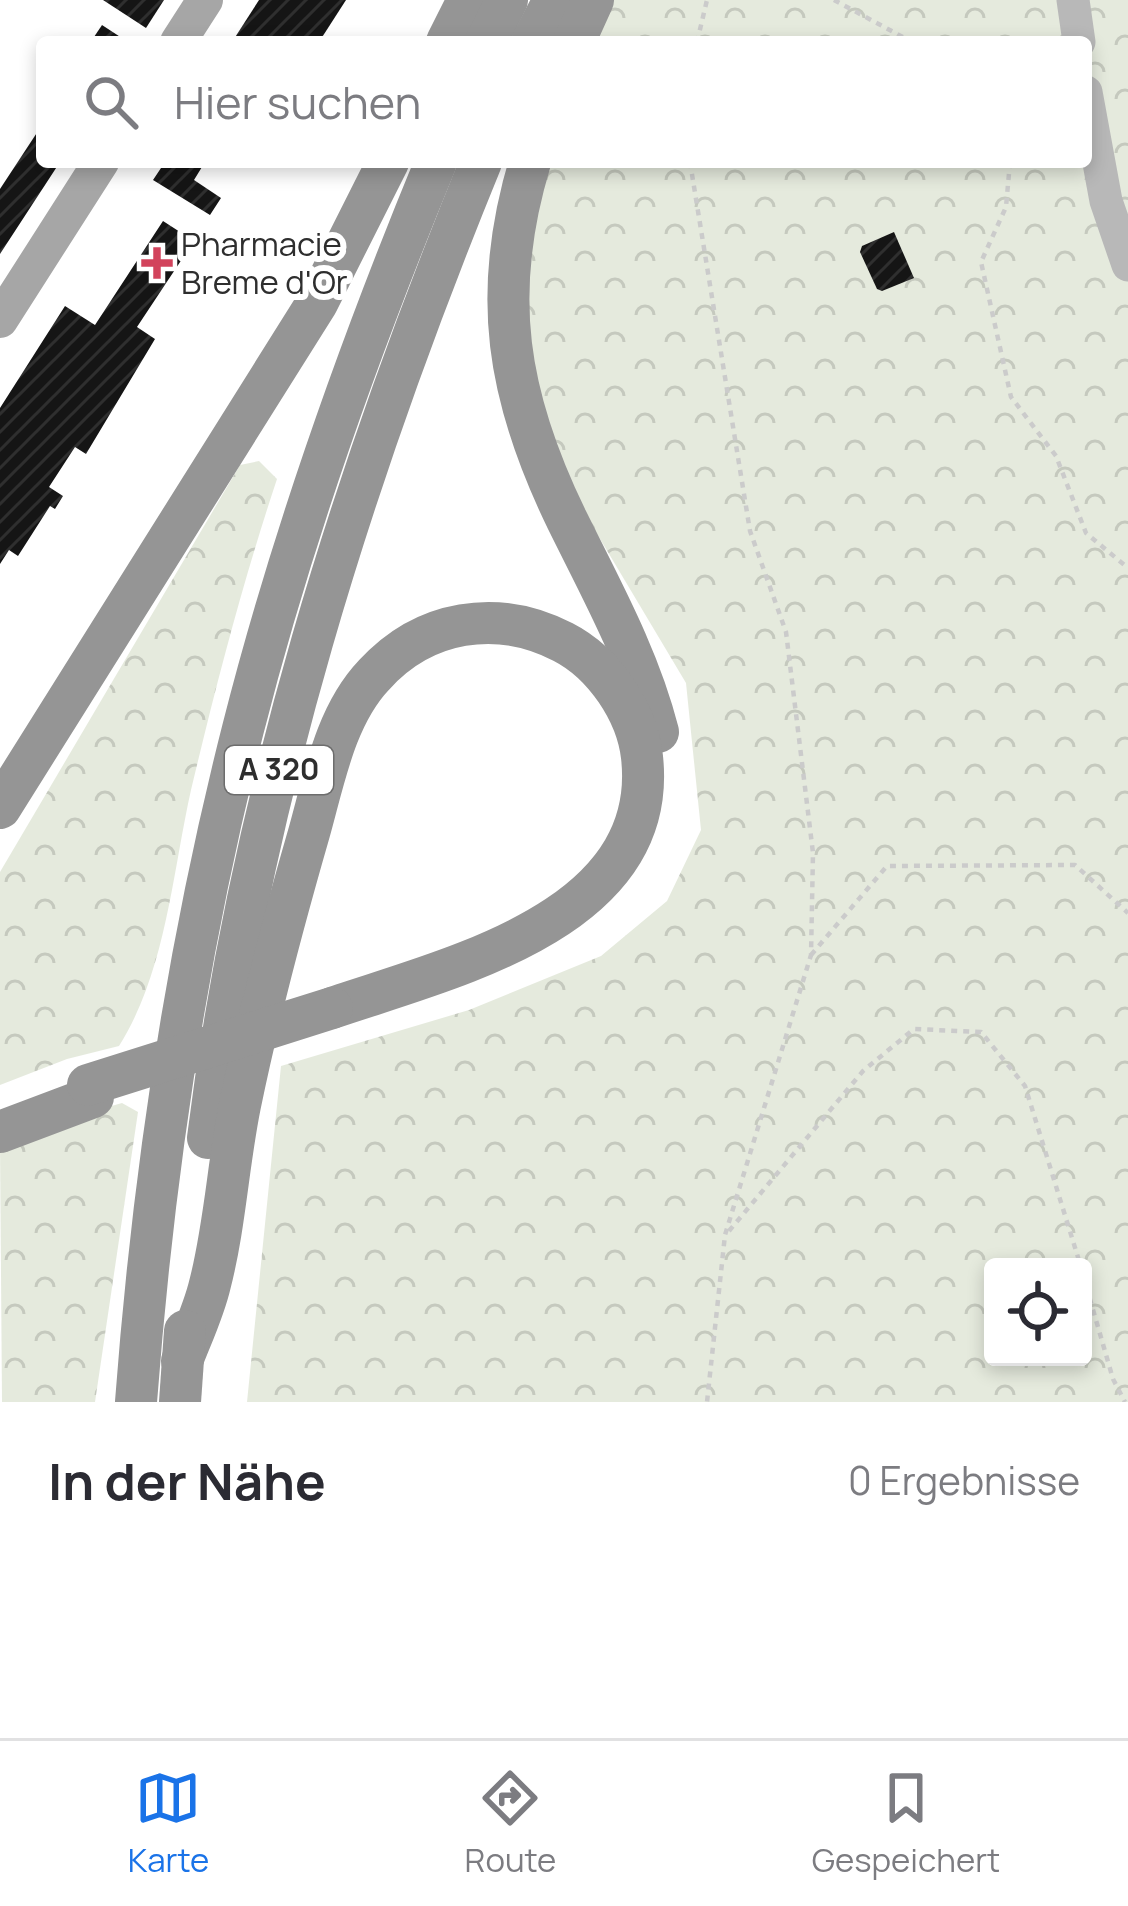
<!DOCTYPE html>
<html lang="de">
<head>
<meta charset="utf-8">
<style>
  :root { --surface:#fff; --page:#f2f2f3; --text:#2b2b33; --muted:#7c7c81; --line:#e1e1e2; --accent:#1a73e8 }
  body { margin:0; font-family:Manrope,sans-serif; background:var(--page); color:var(--text) }
  .controls { position:absolute; right:36px; bottom:36px; display:grid; overflow:hidden; border-radius:12px; box-shadow:0 6px 18px #0003 }
  .controls button { width:108px; height:108px; display:grid; place-items:center; padding:0; border:0; border-bottom:3px solid var(--line); background:var(--surface); color:var(--text); font:60px sans-serif }
  .list { margin:0; padding:0; list-style:none }
  h2 { display:flex; justify-content:space-between; align-items:center; height:156px; margin:0; padding:0 48px; font-size:51px }
  h2 small { font-size:39px; font-weight:400; color:var(--muted) }
  .icon { flex:none; width:66px; height:66px; fill:none; stroke:currentColor; stroke-width:2; stroke-linecap:round; stroke-linejoin:round }
  .map { position:relative; flex:none; width:1128px; height:1402px; overflow:hidden }
  .search { position:absolute; background:var(--surface); box-shadow:0 6px 18px #0003; left:36px; right:36px; top:36px; height:132px; display:flex; align-items:center; gap:30px; box-sizing:border-box; padding:0 42px; border-radius:12px; color:var(--muted); font-size:45px }
  .sheet { height:336px; background:var(--surface) }
  nav { display:flex; justify-content:space-around; align-items:center; box-sizing:border-box; height:168px; border-top:3px solid var(--line); background:var(--surface); font-size:33px; color:var(--muted) }
  nav a { display:grid; justify-items:center; gap:6px }
  nav .on { color:var(--accent) }
  .map>svg:first-child { display:block }
  .forest { fill:url(#forest-crowns); fill-rule:evenodd }
  .building { fill:url(#building-hatch) }
  .lines { fill:none; stroke-linecap:round; stroke-linejoin:round }
  .path { stroke:#cbcbcb; stroke-width:4.5; stroke-dasharray:6 6; stroke-linecap:butt }
  .secondary { stroke:#b8b8b8; stroke-width:33 }
  .primary { stroke:#a6a6a6; stroke-width:36 }
  .motorway { stroke:#959595; stroke-width:42 }
  .motorway-bridge { stroke:#959595; stroke-width:42 }
  .poi-dot { fill:#d2435c; stroke:#fff; stroke-width:4.5 }
  .labels { text-anchor:middle; stroke-width:12; stroke-linejoin:round; paint-order:stroke }
  .shield { fill:#fff; stroke:#6d6d6d; stroke-width:3 }
  .shield-label { font-size:30px; font-weight:bold; fill:#2e2e2e }
  .poi-label { font-size:33px; fill:#2e2e2e; stroke:#fff; text-anchor:start }
</style>
</head>
<body>
<div class="map">
<svg width="1128" height="1402" viewBox="0 0 1128 1402">
  <defs>
    <pattern id="forest-crowns" width="20" height="18" patternUnits="userSpaceOnUse" patternTransform="scale(3)"><rect width="20" height="18" fill="#e5eadd"/><path d="M2 6a3 3 0 1 1 6 0M12 15a3 3 0 1 1 6 0" fill="none" stroke="#c5c9be"/></pattern>
    <pattern id="building-hatch" width="6" height="6" patternUnits="userSpaceOnUse" patternTransform="scale(3)"><rect width="6" height="6" fill="#151515"/><path d="M-1 1l2-2M0 6l6-6M5 7l2-2" fill="none" stroke="#2f2f2f"/></pattern>
  </defs>
  <rect width="100%" height="100%" fill="#fff"/>
  <!-- forest -->
  <g class="forest">
    <path d="M 613,0 L 1128,0 L 1128,1402 L 247,1402 L 281,1066 L 469,1010 L 601,956 L 667,901 L 701,830 L 686,683 L 584,512 L 528,402 L 522,246 L 546,162 L 1086,162 L 1086,42 L 592,42 ZM 993,1267 L 1083,1267 L 1083,1357 L 993,1357 Z"/>
    <path d="M 259,461 L 277,479 C 243,581 216,685 191,790 C 172,875 166,971 119,1046 L 67,1059 L 0,1085 L 0,872 L 240,465 Z"/>
    <polygon points="122,1103 138,1112 95,1402 2,1402 0,1146 56,1122"/>
  </g>
  <!-- building -->
  <g class="building">
    <polygon points="103,0 164,0 146,28"/>
    <polygon points="259,0 346,0 319,42 232,42"/>
    <polygon points="102,25 128,42 95,42 92,40"/>
    <polygon points="42,125 42,162 60,162 0,254 0,189"/>
    <polygon points="165,162 205,162 194,180 221,198 210,215 153,180"/>
    <polygon points="163,221 194,241 137,327 155,339 86,454 75,447 49,487 63,496 55,509 50,506 18,556 9,550 0,564 0,408 65,306 95,325"/>
    <polygon points="894,232 914,278 882,291 877,289 860,252 862,246"/>
  </g>
  <g class="lines">
    <!-- path -->
    <g class="path">
      <polyline points="834,0 912,42"/>
      <polyline points="697,42 707,0"/>
      <polyline points="690,162 750,531 786,632 813,853 811,955 725,1235 707,1402"/>
      <polyline points="1010,162 1006,207 981,262 1011,397 1056,456 1086,533 1128,568"/>
      <polyline points="811,955 887,866 1075,865 1128,913"/>
      <polyline points="729,1231 863,1071 914,1029 981,1032 1025,1086 1081,1267"/>
      <polyline points="1083,1275 1113,1379 1125,1402"/>
    </g>
    <!-- secondary -->
    <g class="secondary">
      <polyline points="1073,0 1079,42"/>
      <polyline points="1086,92 1106,201 1128,265"/>
    </g>
    <!-- primary -->
    <g class="primary">
      <polyline points="178,42 205,0"/>
      <polyline points="0,320 101,162"/>
    </g>
    <!-- motorway -->
    <g class="motorway">
      <polyline points="447,42 468,0"/>
      <polyline points="486,42 507,0"/>
      <polyline points="532,42 554,0"/>
      <polyline points="574,42 593,0"/>
      <path d="M 530,162 C 490,294 507,397 567,520 C 601,589 639,657 658,732"/>
      <polyline points="0,808 317,303 388,162"/>
      <polyline points="0,1132 93,1097"/>
      <path d="M 208,1138 C 250,802 353,475 481,162"/>
      <path d="M 182,1361 C 192,1335 204,1310 210,1284 C 225,1226 228,1164 240,1105 C 259,1013 283,923 309,833 C 324,780 335,716 374,675 C 424,620 497,608 563,642 C 604,663 637,712 642,757 C 660,920 449,968 332,1008"/>
      <path d="M 136,1402 C 153,1176 187,949 243,729 C 292,536 360,346 436,162"/>
      <polyline points="180,1402 185,1331"/>
    </g>
    <!-- motorway-bridge -->
    <polyline class="motorway-bridge" points="88,1085 332,1008"/>
  </g>
  <!-- markers -->
  <path class="poi-dot" d="M151 245h12v12h12v12h-12v12h-12v-12h-12v-12h12z"/>
  <g class="labels">
    <!-- shield labels -->
    <rect class="shield" x="225" y="746" width="108" height="48" rx="9"/>
    <g class="shield-label">
      <text x="279" y="780">A 320</text>
    </g>
    <!-- poi labels -->
    <g class="poi-label">
      <text x="181" y="256">Pharmacie<tspan x="181" dy="38">Breme d'Or</tspan></text>
    </g>
  </g>
</svg>
<div class="controls">
<button><svg class="icon" aria-label="locate" viewBox="0 0 24 24"><circle cx="12" cy="12" r="6"/><path d="M12 2v4M12 18v4M2 12h4M18 12h4"/></svg></button>
</div>
<div class="search"><svg class="icon" aria-label="search" viewBox="0 0 24 24"><circle cx="10" cy="10" r="6"/><path d="M15 15l6 6"/></svg>Hier suchen</div>
</div>
<section class="sheet">
<h2>In der Nähe<small>0 Ergebnisse</small></h2>
<ul class="list">
</ul>
</section>
<nav>
<a class="on"><svg class="icon" aria-label="map" viewBox="0 0 24 24"><path d="M3 6l6-2 6 2 6-2v14l-6 2-6-2-6 2zM9 4v14M15 6v14"/></svg>Karte</a>
<a><svg class="icon" aria-label="directions" viewBox="0 0 24 24"><path d="M12 3l9 9-9 9-9-9zM9 14v-3h6M13 9l2 2-2 2"/></svg>Route</a>
<a><svg class="icon" aria-label="saved" viewBox="0 0 24 24"><path d="M7 4h10v16l-5-4-5 4z"/></svg>Gespeichert</a>
</nav>
</body>
</html>
